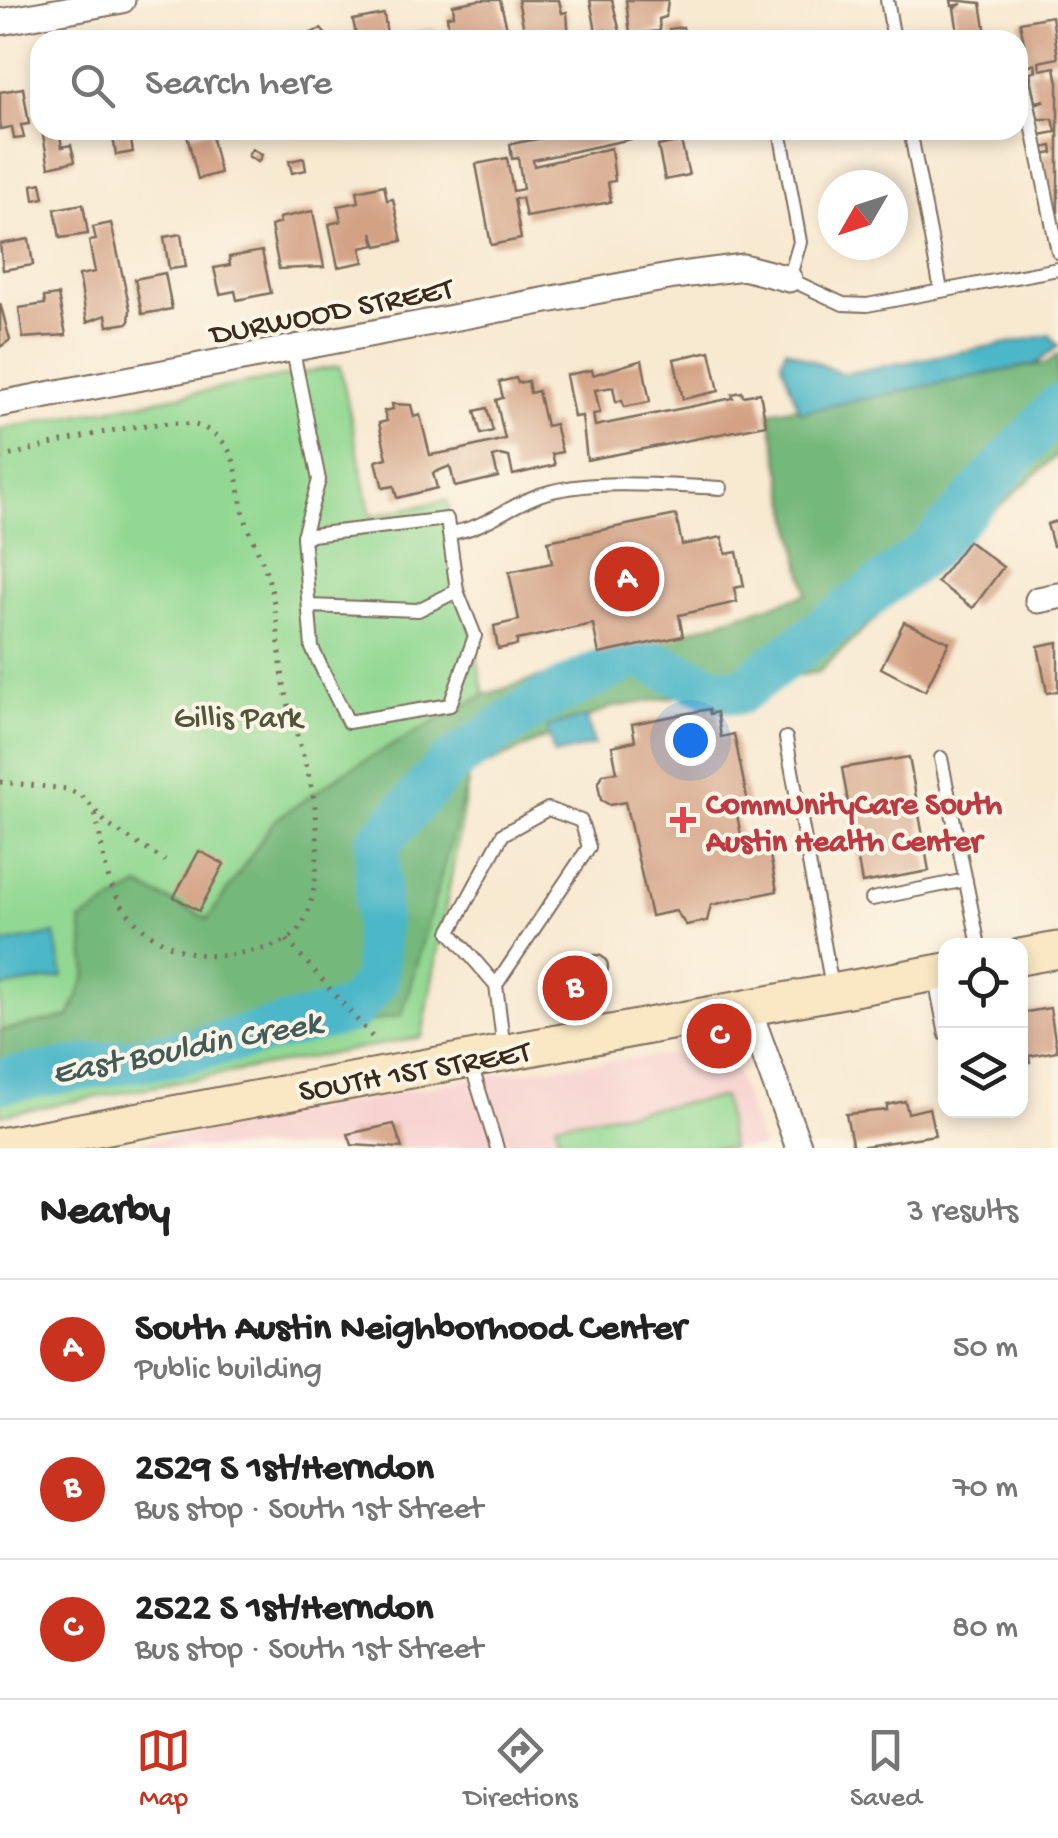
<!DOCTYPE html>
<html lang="en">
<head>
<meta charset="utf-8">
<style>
  :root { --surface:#fff; --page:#f6f6f6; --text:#222; --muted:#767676; --line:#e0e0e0; --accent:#c8321e }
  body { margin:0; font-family:"Gochi Hand",sans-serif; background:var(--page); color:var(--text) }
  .controls { position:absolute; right:30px; bottom:30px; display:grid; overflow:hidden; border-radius:20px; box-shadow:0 5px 15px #0003 }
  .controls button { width:90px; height:90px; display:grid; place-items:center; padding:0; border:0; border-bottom:2px solid var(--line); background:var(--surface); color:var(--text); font:50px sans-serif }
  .compass { position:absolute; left:818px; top:170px; width:90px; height:90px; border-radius:50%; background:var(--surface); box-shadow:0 5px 15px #0003; rotate:231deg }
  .you { position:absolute; left:690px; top:740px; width:35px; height:35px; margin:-25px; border:8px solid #fff; border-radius:50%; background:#1a73e8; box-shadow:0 0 0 15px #1a73e833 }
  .badge { display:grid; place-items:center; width:65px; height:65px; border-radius:50%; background:var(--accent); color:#fff; font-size:32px; font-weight:700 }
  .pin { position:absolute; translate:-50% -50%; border:5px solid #fff; box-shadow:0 2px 10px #0006 }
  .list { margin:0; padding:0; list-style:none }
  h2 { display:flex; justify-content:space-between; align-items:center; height:130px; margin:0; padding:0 40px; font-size:42px }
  h2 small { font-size:32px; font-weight:400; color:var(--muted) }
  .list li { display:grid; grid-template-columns:65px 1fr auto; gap:30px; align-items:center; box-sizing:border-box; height:140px; padding:0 40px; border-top:2px solid var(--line) }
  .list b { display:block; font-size:38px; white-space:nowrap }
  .list p { margin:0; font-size:32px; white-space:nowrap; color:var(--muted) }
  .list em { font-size:32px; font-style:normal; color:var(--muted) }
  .icon { flex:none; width:55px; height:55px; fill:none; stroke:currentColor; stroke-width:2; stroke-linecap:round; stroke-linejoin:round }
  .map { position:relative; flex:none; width:1058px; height:1148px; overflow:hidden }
  .search { position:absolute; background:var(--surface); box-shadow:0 5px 15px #0003; left:30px; right:30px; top:30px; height:110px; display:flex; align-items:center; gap:25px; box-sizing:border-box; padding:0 35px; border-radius:30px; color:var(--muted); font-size:38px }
  .sheet { height:550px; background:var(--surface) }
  nav { display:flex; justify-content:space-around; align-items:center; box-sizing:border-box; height:140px; border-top:2px solid var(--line); background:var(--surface); font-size:28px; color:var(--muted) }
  nav a { display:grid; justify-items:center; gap:5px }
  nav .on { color:var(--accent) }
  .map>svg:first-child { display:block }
  .built { fill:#f7d0cf }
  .green { fill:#92d892; stroke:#668158; stroke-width:2.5 }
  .forest { fill:#75b87c; stroke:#58714d; stroke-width:2.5 }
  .water { fill:#4cb7c8; stroke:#447073; stroke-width:2.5 }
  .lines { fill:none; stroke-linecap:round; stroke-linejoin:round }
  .river { stroke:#4cb7c8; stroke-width:45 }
  .building { fill:#d3a184 }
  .lane-casing { stroke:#7d6d5d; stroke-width:16 }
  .street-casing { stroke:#7d6d5d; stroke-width:29 }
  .secondary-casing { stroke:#7d6d5d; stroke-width:39 }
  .path { stroke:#7d6d5d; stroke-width:5; stroke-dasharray:2.5 8; stroke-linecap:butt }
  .lane { stroke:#fff; stroke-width:12 }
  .street { stroke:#fff; stroke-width:25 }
  .secondary { stroke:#fae7c3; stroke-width:35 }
  .health-dot { fill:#e0444e; stroke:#fcf5e5; stroke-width:4 }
  .labels { text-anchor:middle; stroke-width:8; stroke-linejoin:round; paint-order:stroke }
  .street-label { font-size:32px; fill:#3b2a1e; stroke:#fcf5e5 }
  .park-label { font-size:32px; fill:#51563b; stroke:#fcf5e5 }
  .health-label { font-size:32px; font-weight:bold; fill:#be3a42; stroke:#fcf5e5; text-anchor:start }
  .water-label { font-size:35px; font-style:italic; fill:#415b5a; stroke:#fcf5e5 }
</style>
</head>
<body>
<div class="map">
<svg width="1058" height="1148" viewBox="0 0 1058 1148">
  <rect width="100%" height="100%" fill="#fcf5e5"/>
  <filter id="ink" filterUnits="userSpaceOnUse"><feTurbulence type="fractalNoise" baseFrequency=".01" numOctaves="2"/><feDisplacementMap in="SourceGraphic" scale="20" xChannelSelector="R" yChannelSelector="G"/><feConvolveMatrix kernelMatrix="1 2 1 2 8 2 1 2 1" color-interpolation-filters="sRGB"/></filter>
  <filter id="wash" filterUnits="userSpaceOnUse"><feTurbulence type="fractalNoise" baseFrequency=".0048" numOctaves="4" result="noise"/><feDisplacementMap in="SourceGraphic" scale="40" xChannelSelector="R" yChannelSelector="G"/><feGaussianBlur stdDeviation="2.25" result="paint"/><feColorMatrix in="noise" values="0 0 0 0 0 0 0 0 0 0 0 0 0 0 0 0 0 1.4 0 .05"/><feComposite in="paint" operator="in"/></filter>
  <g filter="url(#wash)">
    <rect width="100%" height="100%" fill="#f8e9d1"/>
    <!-- built -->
    <polygon class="built" points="728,1048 762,1148 111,1148 496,1074"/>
    <!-- green -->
    <g class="green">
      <polygon points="340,366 371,516 447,500 484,695 422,1037 0,1115 0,429"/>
      <polygon points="723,1097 731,1148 560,1148 556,1123"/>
    </g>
    <!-- forest -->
    <polygon class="forest" points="1058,354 1058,455 927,569 819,672 609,708 470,773 402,1015 0,1099 0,1031 69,1017 87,974 81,921 139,886 208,919 274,821 346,771 484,695 807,594 769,412 1048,363"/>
    <!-- water -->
    <g class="water">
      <polygon points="1050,335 1058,346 1036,364 800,412 781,361 786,349 842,374"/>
      <polygon points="587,717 594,745 554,755 547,727"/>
      <polygon points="55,934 63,977 0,988 0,944"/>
    </g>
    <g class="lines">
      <!-- river -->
      <polyline class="river" points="0,1081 184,1052 351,1011 376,980 378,843 448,765 539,703 635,655 713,688 740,692 929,550 1058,407"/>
    </g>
    <g id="blocks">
      <!-- building -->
      <g class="building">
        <polygon points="479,0 500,0 510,40 450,40 447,16 454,15 453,5"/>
        <polygon points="518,0 559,0 562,13 567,12 569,40 526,40"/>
        <polygon points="590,0 612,0 622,40 607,40 605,30 596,32"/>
        <polygon points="626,0 668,0 666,17 659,19 660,31 630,34"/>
        <polygon points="951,0 981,3 987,40 959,40 954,8 962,4 952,6"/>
        <polygon points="384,14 387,35 393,35 394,40 357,40 353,20"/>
        <polygon points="1052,16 1058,58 1039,62 1040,70 1055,67 1058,83 1058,212 1053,213 1042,155 1053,153 1052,146 1042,148 1040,135 1056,132 1053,119 1038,119 1035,104 1045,100 1036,102 1030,72 1036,71 1035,64 1028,65 1020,22"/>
        <polygon points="683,27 686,40 671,40 669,29"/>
        <polygon points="434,28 437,40 410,40 409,33"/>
        <polygon points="321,29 329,38 351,34 352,40 294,40"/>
        <polygon points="23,88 29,124 21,125 24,138 14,139 12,127 0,129 0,92"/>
        <polygon points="42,130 59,130 62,147 71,145 75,161 49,167"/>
        <polygon points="129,130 133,152 116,155 112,131"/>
        <polygon points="210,130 220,173 198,179 187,135"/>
        <polygon points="587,130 664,132 533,160 534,166 611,148 615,181 608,182 611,202 526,217 522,198 514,199 521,239 491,245 476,164 507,158 513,191 523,189 518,158 512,159 510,144"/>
        <polygon points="681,141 689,175 665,180 658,146"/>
        <polygon points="252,149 262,155 258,162 248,156"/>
        <polygon points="304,158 306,170 292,173 289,161"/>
        <polygon points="41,183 44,198 34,200 32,185"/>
        <polygon points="384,185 387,200 393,199 402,241 377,246 372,232 375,245 361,248 364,262 338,267 329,224 341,221 338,206 359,202 357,191"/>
        <polygon points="83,204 88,234 60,238 55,209"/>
        <polygon points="313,211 324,267 279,269 271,226 280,223 279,218"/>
        <polygon points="111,223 130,309 129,323 108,326 106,315 87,322 79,275 95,272 89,241 96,240 93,227"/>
        <polygon points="181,234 186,267 169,269 164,237"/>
        <polygon points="29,239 33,265 3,270 0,244"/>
        <polygon points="262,251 271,293 237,300 235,291 220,294 214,268 230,265 229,257"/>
        <polygon points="165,273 172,309 142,314 135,279"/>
        <polygon points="58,295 66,335 23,338 19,308 45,304 44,297"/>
        <polygon points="0,303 10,340 0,347"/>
        <polygon points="710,351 719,391 683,399 674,359"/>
        <polygon points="642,360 650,402 624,407 622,400 616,402 613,387 595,390 600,413 593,414 595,426 733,398 732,394 742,392 743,396 760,393 766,425 587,460 582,416 574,417 566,375 592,370 593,375"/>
        <polygon points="516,378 518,383 528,381 530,393 538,391 546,426 555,424 562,452 552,454 555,465 513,475 509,457 500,455 493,457 498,477 455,487 450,466 433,473 437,488 397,498 394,486 383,488 376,461 387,458 379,423 387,421 384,411 393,409 392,404 411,405 414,417 420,415 430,455 459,450 505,439 496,400 503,398 499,382"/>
        <polygon points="487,408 493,431 481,434 475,411"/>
        <polygon points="676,515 682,545 722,537 726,554 737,552 744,586 734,588 737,602 679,615 683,636 599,654 593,624 517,640 517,645 498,649 494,626 519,620 509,572 552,563 548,541"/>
        <polygon points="1058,521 1058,545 1053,546 1047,524"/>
        <polygon points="968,541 1003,567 973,608 937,582"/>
        <polygon points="904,622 949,642 925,691 881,668"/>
        <polygon points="1058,642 1058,691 1047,693 1038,646"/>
        <polygon points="709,709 710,714 717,712 721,737 734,734 748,803 735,805 742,840 766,835 777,891 711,905 707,921 686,925 676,911 651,916 625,802 610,805 601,800 598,784 603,774 617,772 612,746 635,741 632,724"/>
        <polygon points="909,757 929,871 862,883 842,768"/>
        <polygon points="199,851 224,864 199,911 174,897"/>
        <circle cx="596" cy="967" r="12"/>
        <polygon points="1050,1008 1057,1051 1029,1056 1030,1062 1020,1064 1020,1013"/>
        <polygon points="905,1101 908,1113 929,1108 935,1135 853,1148 846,1114 887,1110 887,1105"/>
        <polygon points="394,1124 402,1148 352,1145 348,1134"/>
      </g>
    </g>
  </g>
  <g filter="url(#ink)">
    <use href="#blocks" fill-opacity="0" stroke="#7d6d5d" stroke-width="2.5"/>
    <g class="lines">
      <defs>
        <g id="lane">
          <polyline points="887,0 894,40"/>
          <polyline points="1018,55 1058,252"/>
          <polyline points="780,130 800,242 789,279 843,304 867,305 1058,269"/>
          <polyline points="910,130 941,290"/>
          <polyline points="293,351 319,480 303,536 312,648 348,722 450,705 475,636 457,591 418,610 309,606"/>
          <path d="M 449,533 C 487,529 513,501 549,492 C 599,479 669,486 721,488"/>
          <polyline points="303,536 447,519 457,591"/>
          <polyline points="786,738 833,992"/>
          <polyline points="941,758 979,946"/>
          <polyline points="872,899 966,880"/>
          <polyline points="934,973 946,1035"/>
          <polyline points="496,985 450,932 503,834 548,809 581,821 589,847 496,985 504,1050"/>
          <polyline points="470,1061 497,1148"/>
        </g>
        <g id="street">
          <polyline points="0,22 122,0"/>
          <polyline points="0,404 674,276 743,267 789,279"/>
          <polyline points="1038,600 1058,596"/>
          <polyline points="748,1008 799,1148"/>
        </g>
        <g id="secondary">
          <polyline points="1020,957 1058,950"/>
          <polyline points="0,1146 946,971"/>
        </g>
      </defs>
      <!-- lane casing -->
      <use href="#lane" class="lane-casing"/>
      <!-- street casing -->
      <use href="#street" class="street-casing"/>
      <!-- secondary casing -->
      <use href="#secondary" class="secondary-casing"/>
      <!-- path -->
      <g class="path">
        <path d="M 0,458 C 44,447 170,409 206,429 C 242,448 235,481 244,514 C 250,538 264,560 270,585 C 279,619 278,655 285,689 C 293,731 311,770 316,814 C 319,844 318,898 302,925 C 290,945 263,949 242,953 C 189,965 134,937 112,887 C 102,865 102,837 95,814"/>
        <polyline points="0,782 67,789 82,796 108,825 165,861"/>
        <polyline points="287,940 374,1039"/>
      </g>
      <!-- lane -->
      <use href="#lane" class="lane"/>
      <!-- street -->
      <use href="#street" class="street"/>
      <!-- secondary -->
      <use href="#secondary" class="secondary"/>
    </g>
  </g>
  <!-- markers -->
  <path class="health-dot" d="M678 805h10v10h10v10h-10v10h-10v-10h-10v-10h10z"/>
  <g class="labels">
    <!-- street labels -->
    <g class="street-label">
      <text transform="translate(331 309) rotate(-11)" y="11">DURWOOD STREET</text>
      <text transform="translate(414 1069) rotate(-10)" y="11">SOUTH 1ST STREET</text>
    </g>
    <!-- park labels -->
    <g class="park-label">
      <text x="238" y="726">Gillis Park</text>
    </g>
    <!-- health labels -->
    <g class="health-label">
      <text x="706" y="813">CommUnityCare South<tspan x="706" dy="37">Austin Health Center</tspan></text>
    </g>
    <!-- water labels -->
    <g class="water-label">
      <text transform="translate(186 1045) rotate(-11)" y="12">East Bouldin Creek</text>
    </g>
  </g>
</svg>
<div class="controls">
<button><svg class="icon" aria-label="locate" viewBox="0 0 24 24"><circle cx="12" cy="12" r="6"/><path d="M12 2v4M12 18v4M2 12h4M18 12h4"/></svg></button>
<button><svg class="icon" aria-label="layers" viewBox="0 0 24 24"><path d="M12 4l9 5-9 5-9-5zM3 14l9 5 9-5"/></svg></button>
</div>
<svg class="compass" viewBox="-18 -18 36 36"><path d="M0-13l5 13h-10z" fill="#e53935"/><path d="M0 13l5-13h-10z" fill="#767676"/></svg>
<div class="you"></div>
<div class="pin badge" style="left:627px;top:579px">A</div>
<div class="pin badge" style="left:575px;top:988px">B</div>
<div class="pin badge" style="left:719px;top:1036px">C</div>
<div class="search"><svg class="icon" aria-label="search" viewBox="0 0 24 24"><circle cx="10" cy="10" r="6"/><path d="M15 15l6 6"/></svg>Search here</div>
</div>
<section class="sheet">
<h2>Nearby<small>3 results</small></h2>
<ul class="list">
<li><span class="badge">A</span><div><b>South Austin Neighborhood Center</b><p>Public building</p></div><em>50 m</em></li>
<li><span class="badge">B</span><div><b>2529 S 1st/Herndon</b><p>Bus stop · South 1st Street</p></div><em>70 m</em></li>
<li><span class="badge">C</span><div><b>2522 S 1st/Herndon</b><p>Bus stop · South 1st Street</p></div><em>80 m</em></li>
</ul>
</section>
<nav>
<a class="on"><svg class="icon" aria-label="map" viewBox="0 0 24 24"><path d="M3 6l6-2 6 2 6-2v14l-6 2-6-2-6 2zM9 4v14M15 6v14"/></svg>Map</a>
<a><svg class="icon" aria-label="directions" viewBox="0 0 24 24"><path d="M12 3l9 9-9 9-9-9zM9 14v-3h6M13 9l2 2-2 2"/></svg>Directions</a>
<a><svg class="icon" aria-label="saved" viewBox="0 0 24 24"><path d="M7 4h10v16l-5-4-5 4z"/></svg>Saved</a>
</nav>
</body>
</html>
